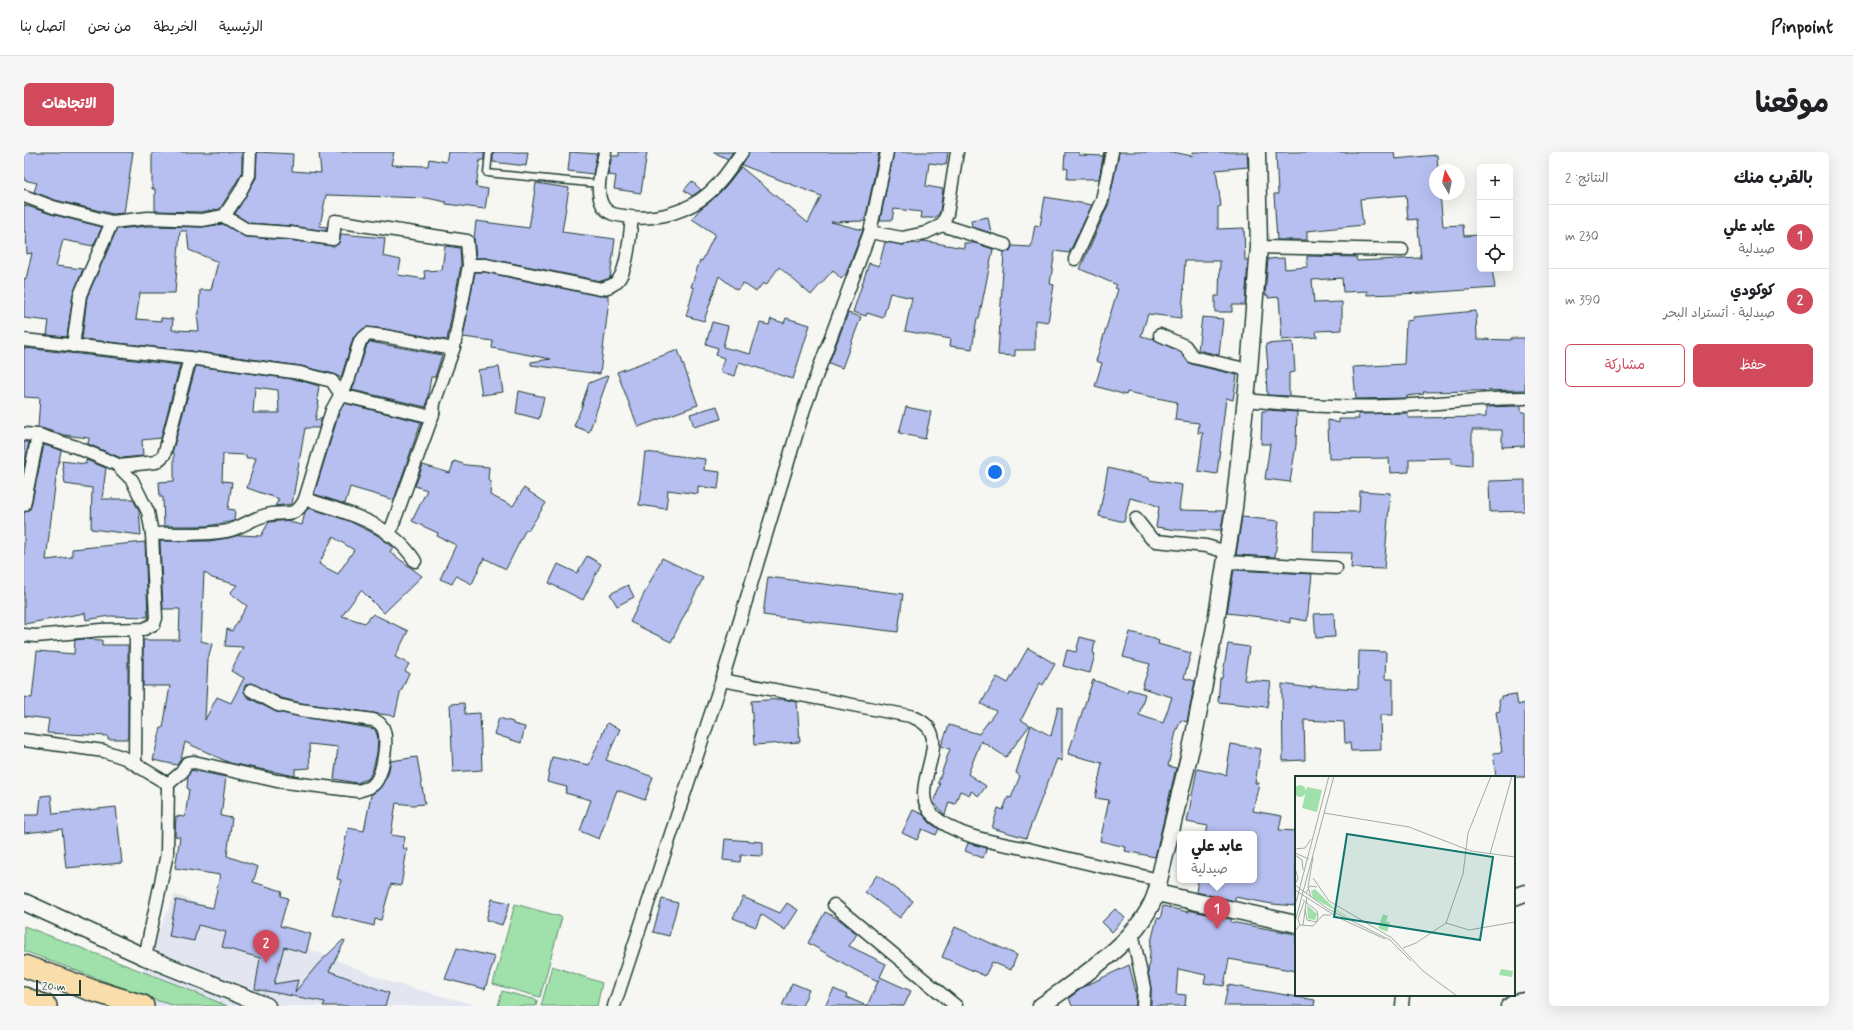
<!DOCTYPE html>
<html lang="ar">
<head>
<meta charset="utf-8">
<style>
  :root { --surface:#fff; --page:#f6f6f6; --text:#202124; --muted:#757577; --line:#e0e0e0; --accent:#d1495b }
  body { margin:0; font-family:Mynerve,"Playpen Sans Arabic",sans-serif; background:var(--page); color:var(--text); direction:rtl }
  .controls { position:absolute; right:12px; top:12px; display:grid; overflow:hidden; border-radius:6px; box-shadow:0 4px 16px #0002 }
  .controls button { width:36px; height:36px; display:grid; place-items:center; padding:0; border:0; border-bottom:1px solid var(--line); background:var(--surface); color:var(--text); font:20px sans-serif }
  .compass { position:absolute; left:1405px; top:12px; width:36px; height:36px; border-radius:50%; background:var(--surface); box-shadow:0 4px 16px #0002; rotate:351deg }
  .scale { position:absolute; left:12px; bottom:10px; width:45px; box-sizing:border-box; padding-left:4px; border:2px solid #1f3d34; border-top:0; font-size:11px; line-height:14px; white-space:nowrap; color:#1f3d34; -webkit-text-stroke:3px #f6f6f2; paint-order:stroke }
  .you { position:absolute; left:971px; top:320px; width:14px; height:14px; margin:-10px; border:3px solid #fff; border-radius:50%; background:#1a73e8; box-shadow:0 0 0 6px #1a73e833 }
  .badge { display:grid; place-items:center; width:26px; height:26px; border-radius:50%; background:var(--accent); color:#fff; font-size:13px; font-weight:700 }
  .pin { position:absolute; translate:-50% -33px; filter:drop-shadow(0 1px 2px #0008) }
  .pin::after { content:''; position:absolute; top:21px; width:14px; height:12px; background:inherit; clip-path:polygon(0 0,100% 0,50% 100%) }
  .popup { position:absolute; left:1153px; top:679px; width:80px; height:52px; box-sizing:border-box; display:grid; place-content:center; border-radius:6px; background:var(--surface); filter:drop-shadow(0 1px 3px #0005); font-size:13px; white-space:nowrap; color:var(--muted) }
  .popup b { font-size:15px; color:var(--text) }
  .popup::after { content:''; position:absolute; left:50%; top:100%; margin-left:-8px; border:8px solid transparent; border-top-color:var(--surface) }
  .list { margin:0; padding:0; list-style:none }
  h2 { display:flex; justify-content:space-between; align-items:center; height:52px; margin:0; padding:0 16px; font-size:17px }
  h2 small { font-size:13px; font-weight:400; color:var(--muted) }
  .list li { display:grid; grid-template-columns:26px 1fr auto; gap:12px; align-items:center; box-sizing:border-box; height:64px; padding:0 16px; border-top:1px solid var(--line) }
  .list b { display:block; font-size:15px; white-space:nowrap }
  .list p { margin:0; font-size:13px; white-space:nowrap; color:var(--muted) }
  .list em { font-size:13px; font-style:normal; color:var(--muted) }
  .actions { display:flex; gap:8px; padding:12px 16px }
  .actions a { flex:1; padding:9px 0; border:1px solid var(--accent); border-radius:6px; text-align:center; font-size:14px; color:var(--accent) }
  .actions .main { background:var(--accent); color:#fff }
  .icon { flex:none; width:22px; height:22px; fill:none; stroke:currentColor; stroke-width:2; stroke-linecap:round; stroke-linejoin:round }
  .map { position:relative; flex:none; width:1501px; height:854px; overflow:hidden; direction:ltr; border-radius:6px }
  header { display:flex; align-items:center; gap:24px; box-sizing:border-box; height:56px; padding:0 20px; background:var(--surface); border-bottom:1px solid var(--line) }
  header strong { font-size:19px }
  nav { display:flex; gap:22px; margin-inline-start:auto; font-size:14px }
  .intro { display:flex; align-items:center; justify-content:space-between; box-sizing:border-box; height:96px; padding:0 24px }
  h1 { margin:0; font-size:28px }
  .button { padding:10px 18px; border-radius:6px; background:var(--accent); color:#fff; font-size:14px; font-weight:700 }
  main { display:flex; gap:24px; padding:0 24px }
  aside { flex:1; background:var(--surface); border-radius:6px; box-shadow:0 4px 16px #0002 }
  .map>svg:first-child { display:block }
  .built { fill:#e3e6f1 }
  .green { fill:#a0e1ab; stroke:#608f70 }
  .building { fill:#b6bff0; stroke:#1f3d34; fill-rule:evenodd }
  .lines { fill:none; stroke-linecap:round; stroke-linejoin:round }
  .lane-casing { stroke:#1f3d34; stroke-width:9 }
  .street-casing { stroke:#1f3d34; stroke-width:15 }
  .secondary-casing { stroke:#1f3d34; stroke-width:19 }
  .highway-casing { stroke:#1f3d34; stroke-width:24 }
  .lane { stroke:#f6f6f2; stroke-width:6 }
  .street { stroke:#f6f6f2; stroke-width:12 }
  .secondary { stroke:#f6f6f2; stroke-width:16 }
  .highway { stroke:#f9deab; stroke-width:21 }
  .inset-road { fill:none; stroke:#a0aca6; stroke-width:1 }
  .view { fill:#0f766e; fill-opacity:0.15; stroke:#0f766e; stroke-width:2 }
  .inset-edge { fill:none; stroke:#1f3d34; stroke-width:2 }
</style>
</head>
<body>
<header>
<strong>Pinpoint</strong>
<nav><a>الرئيسية</a><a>الخريطة</a><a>من نحن</a><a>اتصل بنا</a></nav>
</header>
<div class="intro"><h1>موقعنا</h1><a class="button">الاتجاهات</a></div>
<main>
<aside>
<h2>بالقرب منك<small>النتائج: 2</small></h2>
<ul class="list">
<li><span class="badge">1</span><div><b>عابد علي</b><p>صيدلية</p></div><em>230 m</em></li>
<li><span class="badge">2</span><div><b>كوكودي</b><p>صيدلية · أتستراد البحر</p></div><em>390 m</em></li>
</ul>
<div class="actions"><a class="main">حفظ</a><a>مشاركة</a></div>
</aside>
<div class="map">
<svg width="1501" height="854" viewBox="0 0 1501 854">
  <rect width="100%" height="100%" fill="#f6f6f2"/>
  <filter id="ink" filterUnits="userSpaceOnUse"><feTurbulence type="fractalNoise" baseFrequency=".025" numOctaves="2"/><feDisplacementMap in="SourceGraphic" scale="8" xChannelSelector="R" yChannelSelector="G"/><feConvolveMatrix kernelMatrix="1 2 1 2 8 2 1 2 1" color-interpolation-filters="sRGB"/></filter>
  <g filter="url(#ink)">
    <!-- built -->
    <polygon class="built" points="151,742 366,830 455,854 103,854"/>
    <!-- green -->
    <g class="green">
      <polygon points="491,752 538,765 516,845 469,832"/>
      <polygon points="0,774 156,834 203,854 152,854 128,847 0,799"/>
      <polygon points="528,814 578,831 573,854 517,854"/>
      <polygon points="478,839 513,848 512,854 474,854"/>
    </g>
    <!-- building -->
    <g class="building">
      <polygon points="0,0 109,0 100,61 89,62 31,48 10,40 13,31 0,28"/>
      <polygon points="128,0 218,0 218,21 196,57 177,60 131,59 131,37 128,37"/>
      <polygon points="233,0 269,2 268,19 297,21 295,0 370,0 367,13 404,14 405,7 422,10 424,0 460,0 460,8 456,8 452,35 464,37 461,57 422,52 422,50 403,46 302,43 296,74 303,75 302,79 267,74 225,71 211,62 232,26"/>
      <polygon points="469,0 504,0 502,14 469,10"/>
      <polygon points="546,0 573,2 569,22 544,19"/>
      <polygon points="595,0 623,0 617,41 590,37 592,24 584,23 588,4 595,4"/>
      <polygon points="689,0 709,0 704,7"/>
      <polygon points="725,0 855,0 841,69 807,70 839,78 822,122 817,127 809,118 787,143 755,115 742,133 739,131 732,140 719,131 713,138 695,124 680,169 662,164 670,136 667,135 676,108 678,109 691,82 668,67 675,58 687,49 699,37 717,15 784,71 797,44 718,13"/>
      <polygon points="870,0 924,0 922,13 905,11 902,34 919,37 916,60 911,66 897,66 898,60 870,57 868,68 856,68"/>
      <polygon points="1041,0 1055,0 1055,3 1079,4 1080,0 1075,27 1043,27 1044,17 1040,16"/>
      <polygon points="1095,0 1149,0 1168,4 1169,0 1223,0 1224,15 1192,18 1197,54 1194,55 1194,77 1220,76 1221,108 1224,108 1221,153 1208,153 1208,160 1191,160 1191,144 1195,144 1196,109 1161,109 1159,137 1160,137 1157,166 1124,162 1117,184 1130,187 1156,200 1167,212 1213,223 1209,248 1202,246 1193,322 1174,319 1179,281 1174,281 1175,271 1151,268 1153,250 1103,240 1102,243 1071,234 1078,211 1072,209 1094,137 1091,136 1093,133 1056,117 1085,51"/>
      <polygon points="1252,0 1370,0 1371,7 1413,3 1414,18 1411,18 1411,42 1416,42 1419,74 1439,73 1440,84 1456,83 1456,117 1468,117 1471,136 1400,141 1343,143 1343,139 1319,140 1318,126 1288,128 1290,151 1318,150 1318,178 1292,179 1293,185 1258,188 1255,145 1244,146 1244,143 1241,143 1244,107 1260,106 1261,117 1283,115 1283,104 1332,105 1333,109 1397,106 1393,67 1384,68 1382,43 1336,47 1339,73 1283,79 1283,88 1253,88 1250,42 1254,42"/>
      <polygon points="668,29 677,38 668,44 660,38"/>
      <polygon points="512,31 545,36 538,80 591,87 586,126 577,129 462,106 452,106 450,86 452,69 505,76"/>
      <polygon points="1021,45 1068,53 1045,101 1031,99 1026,132 1030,133 1024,170 1011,168 1011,198 991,198 991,204 974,203 980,100 986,99 988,94 1007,95 1011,73 1016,74"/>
      <polygon points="0,53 27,62 78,75 69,94 39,88 32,114 59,117 49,142 43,185 23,183 25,169 0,166 0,126 2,127 8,101 3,102 2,80 0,80"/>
      <polygon points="964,65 967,81 948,75 947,68"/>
      <path d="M 199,72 L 222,85 L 265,88 L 308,94 L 315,91 L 317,82 L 361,86 L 359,104 L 377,108 L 374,123 L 401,127 L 400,119 L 418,118 L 421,94 L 436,96 L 437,113 L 423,188 L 361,177 L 342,175 L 329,186 L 317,226 L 310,222 L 277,214 L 167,199 L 58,187 L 63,145 L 93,77 L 124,74 L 178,75 ZM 156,79 L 163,79 L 165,98 L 194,110 L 187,138 L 176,138 L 175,162 L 173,162 L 175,179 L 148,178 L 149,167 L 137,166 L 137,169 L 112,167 L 116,141 L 151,141 Z"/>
      <polygon points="900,89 940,96 940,91 951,91 969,97 955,166 953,166 948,197 926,194 927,187 881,179 888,146 866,141 859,166 843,161 842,164 829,160 845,111 855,114 861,90 879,93 891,91 895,92 896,90"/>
      <polygon points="451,120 460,120 575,144 584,143 584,148 585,148 576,222 507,213 507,210 527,207 468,196 469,189 439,185"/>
      <polygon points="1452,159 1453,187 1487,188 1487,186 1501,186 1501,238 1399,240 1400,242 1383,244 1383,246 1332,247 1329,215 1380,212 1382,169 1389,168 1389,165"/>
      <polygon points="824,161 837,165 818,216 805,211"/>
      <polygon points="1178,165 1199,167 1195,203 1174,198"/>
      <polygon points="762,166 786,173 769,227 715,210 711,224 696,220 700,206 692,203 694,196 682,192 688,170 704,174 699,195 726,202 736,171 745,173 747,167 760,171"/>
      <polygon points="346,190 418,203 411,225 407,225 402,255 328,238 343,193"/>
      <polygon points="1269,190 1271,220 1265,221 1265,244 1243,243 1242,217 1244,217 1242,192"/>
      <polygon points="0,196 156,213 137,286 118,288 119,304 97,306 64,292 65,286 40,283 14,275 16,246 0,245"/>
      <polygon points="654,198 674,253 614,275 593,220"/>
      <path d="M 172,214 L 275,228 L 295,234 L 293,248 L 295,249 L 291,269 L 298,265 L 295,276 L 281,276 L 268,352 L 251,354 L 255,347 L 223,336 L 232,306 L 222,306 L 222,303 L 199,302 L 198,329 L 208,330 L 204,357 L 211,358 L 210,369 L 184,374 L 140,374 L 139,345 L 136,345 L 135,330 L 150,329 L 150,301 L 148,301 ZM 231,235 L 254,238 L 255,261 L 229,261 Z"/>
      <polygon points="475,215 479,240 458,243 454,218"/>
      <polygon points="585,223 565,280 550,274 559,252 558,252 565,231"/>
      <polygon points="495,239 520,245 515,267 492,261"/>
      <polygon points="320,251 397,270 370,348 326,335 321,352 290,342 315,261"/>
      <polygon points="693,254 697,267 670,275 666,262"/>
      <polygon points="1497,254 1497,260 1501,260 1501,294 1478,295 1478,278 1448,278 1448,314 1427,312 1427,306 1385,307 1385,320 1366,321 1365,306 1305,307 1304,268 1315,271 1315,267 1335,267 1334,262 1384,261 1384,266 1462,265 1462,255"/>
      <polygon points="882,255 907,260 901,287 875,281"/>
      <polygon points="1243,258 1273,260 1272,293 1266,330 1241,327 1246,292 1237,292 1238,259 1243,259"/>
      <polygon points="0,290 5,290 0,315"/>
      <polygon points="20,293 37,298 35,310 34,310 22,408 48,405 48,397 121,390 124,465 85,464 62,468 61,461 0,472 0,360 5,358 7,354"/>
      <polygon points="621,300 681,307 680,318 696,320 694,337 674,334 674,342 644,338 642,357 615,353"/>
      <polygon points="62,308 82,316 78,347 109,347 115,359 117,383 67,377 68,336 41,332 38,309 62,312"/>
      <polygon points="430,309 442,313 465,315 464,328 467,329 466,343 489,354 500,336 522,351 504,379 502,377 482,417 460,406 448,432 432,424 428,432 416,427 432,393 413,384 414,381 388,369 403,338 391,334 399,313 426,321"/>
      <polygon points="1084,316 1125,326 1125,328 1158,333 1155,358 1200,359 1197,378 1153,378 1132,375 1135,355 1126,351 1106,346 1100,370 1075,364"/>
      <polygon points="1501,328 1501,359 1466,360 1465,329"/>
      <polygon points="1336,339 1366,341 1360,417 1327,416 1328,401 1289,400 1290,359 1335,360"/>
      <path d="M 285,356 L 325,369 L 353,383 L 369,395 L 366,400 L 398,424 L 360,461 L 337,438 L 318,464 L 341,471 L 349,462 L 384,479 L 371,505 L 385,512 L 381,519 L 385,521 L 376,541 L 371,564 L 277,551 L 257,546 L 227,531 L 221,534 L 220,539 L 223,545 L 252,560 L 351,577 L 354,586 L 353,601 L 349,617 L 345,626 L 333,631 L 310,627 L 314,595 L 285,592 L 286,616 L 271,617 L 271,624 L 206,611 L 161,590 L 157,607 L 153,613 L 129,608 L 137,576 L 139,576 L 146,534 L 119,534 L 119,488 L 155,488 L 156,457 L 139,457 L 136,389 L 185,389 L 204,386 L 216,383 L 237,384 L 245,370 L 266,368 L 265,370 L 278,373 L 281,360 ZM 309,385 L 330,398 L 314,422 L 295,412 ZM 180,420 L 188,426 L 213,433 L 206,441 L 223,454 L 208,479 L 203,477 L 201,494 L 219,495 L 207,519 L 220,526 L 207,551 L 193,545 L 181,568 L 184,507 L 188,492 L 177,489 Z"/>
      <polygon points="1218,365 1255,369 1251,405 1212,403"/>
      <polygon points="563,404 577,412 559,448 525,431 534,412 553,421"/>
      <polygon points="638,406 679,426 647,490 606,470"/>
      <polygon points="1210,418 1288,422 1283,469 1266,466 1266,471 1245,466 1203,461"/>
      <polygon points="744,425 879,442 874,480 739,463"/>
      <polygon points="604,433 610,445 593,454 586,442"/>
      <polygon points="1310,461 1311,485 1292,486 1290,462"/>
      <polygon points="1106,480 1130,486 1130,487 1135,489 1134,492 1167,501 1160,526 1171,529 1163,570 1157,568 1152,580 1144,614 1152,616 1131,705 1101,699 1102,695 1076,689 1085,648 1071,646 1078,611 1044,602 1069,528 1103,540 1104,537 1121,542 1115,563 1139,571 1148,545 1118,536 1126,512 1099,505"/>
      <polygon points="1056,485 1071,489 1069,501 1071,502 1066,521 1039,514 1043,498 1052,500"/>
      <polygon points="59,487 78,488 78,493 104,493 104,587 84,587 84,584 23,581 25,567 0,564 0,545 8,546 13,499 50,502 51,488"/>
      <polygon points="1204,492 1225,495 1220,528 1247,530 1243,555 1194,550 1196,526 1198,526"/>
      <polygon points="1004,496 1031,512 1019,533 1016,531 997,568 1006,573 982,605 957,589 944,622 962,634 955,644 947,639 946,643 936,639 931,652 925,650 921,663 910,651 916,632 914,631 926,597 917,594 925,573 955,582 972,559 957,552 963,541 973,525 984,531"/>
      <polygon points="1335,499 1362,500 1361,527 1369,527 1369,563 1356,563 1357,598 1327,599 1326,591 1321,591 1320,570 1280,568 1281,608 1259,609 1258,532 1287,536 1287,534 1334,537"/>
      <polygon points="1492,542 1494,553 1501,551 1501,625 1472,625 1469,601 1478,600 1472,560 1476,559 1475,548 1477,547 1477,544"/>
      <polygon points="759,547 773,550 776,590 730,593 727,549"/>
      <polygon points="440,551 441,562 456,561 458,618 429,620 426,552"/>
      <polygon points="1034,555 1038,556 1038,609 1033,607 1002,686 968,676 974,656 979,658 984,645 987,646 996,624 992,621 1007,573 1027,584"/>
      <polygon points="475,566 489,570 489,572 501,575 497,591 470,582"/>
      <polygon points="583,571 596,577 582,608 629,625 621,648 593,638 575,687 556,679 567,648 541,641 543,635 523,630 528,605 565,613"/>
      <polygon points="1207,592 1237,597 1231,631 1235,631 1229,659 1258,664 1255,678 1272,679 1272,754 1248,752 1211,745 1211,749 1172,740 1174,728 1230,728 1230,682 1182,682 1184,674 1163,670 1173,617 1202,623"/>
      <polygon points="393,605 401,652 389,653 372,651 367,683 381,685 379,696 383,697 377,734 367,732 357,768 351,767 350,774 308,763 317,728 313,727 324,676 340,679 347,643 357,635 364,622 367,609"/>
      <polygon points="167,618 202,625 197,664 208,666 203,704 234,715 229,730 258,739 257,744 264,746 256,774 287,782 282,801 260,795 250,832 274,828 271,840 294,812 319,788 321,789 305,819 365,841 361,854 299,854 301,850 231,837 236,806 198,795 202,780 174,773 170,789 145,784 152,748 189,756 196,723 151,716 156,685 151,684 152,664 161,665 165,637 163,636 164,624"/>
      <polygon points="27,643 29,662 92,655 98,711 42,716 38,677 0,681 0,663 15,663 17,644"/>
      <polygon points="889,658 900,663 906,671 915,677 912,683 898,677 893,688 878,681"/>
      <polygon points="701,687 739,690 739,704 717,703 716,710 699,708"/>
      <polygon points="944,691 963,696 959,706 941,699"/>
      <polygon points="853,723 889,749 876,766 841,740"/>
      <polygon points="719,745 756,761 763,751 774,758 761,778 737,762 732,775 709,766"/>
      <polygon points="468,747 486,751 478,773 462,768"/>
      <polygon points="638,747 654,751 645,784 629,780"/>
      <polygon points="1139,754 1164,760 1164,758 1207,767 1207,770 1272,782 1272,819 1205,807 1200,834 1180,831 1182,823 1154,817 1152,842 1162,843 1161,854 1127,854 1127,836 1124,820 1127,790 1133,766 1136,767"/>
      <polygon points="1091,757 1101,766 1088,780 1078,770"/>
      <polygon points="801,760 816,768 833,782 825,794 862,812 856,825 887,839 880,854 843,854 855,827 854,829 833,819 784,791"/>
      <polygon points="931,775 993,803 987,818 968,810 961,824 918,805"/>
      <polygon points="433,796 471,805 461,837 421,827"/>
      <polygon points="1105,813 1112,840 1112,854 1048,854 1045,846 1061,834"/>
      <polygon points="768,831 785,838 778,854 758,854"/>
      <polygon points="1204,833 1291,848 1290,854 1200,854"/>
      <polygon points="810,837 823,843 822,845 843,854 801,854"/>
    </g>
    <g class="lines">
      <defs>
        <polyline id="lane" points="465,0 463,21 575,32"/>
        <g id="street">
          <path d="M 581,0 C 578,16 570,39 579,54 C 584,62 591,63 600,64 C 625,69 654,63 676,48 C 694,36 706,17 718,0"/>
          <polyline points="0,44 29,55 88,70 124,66 178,68 200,64 215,42 225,23 226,0"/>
          <polyline points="200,64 223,78 266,81 309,87 311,69 443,89 445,113"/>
          <polyline points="918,73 981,93"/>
          <polyline points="846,80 878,86 901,81 918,73 923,62 933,0"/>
          <polyline points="1235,95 1378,98"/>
          <polyline points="1051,107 1078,48 1088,0"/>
          <polyline points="1136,183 1161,194 1169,205 1225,218"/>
          <path d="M 0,188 L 166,206 L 276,221 L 308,229 L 317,243 L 400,263 L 409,262 L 410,251 L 430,195 L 445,113 L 461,113 L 577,137 C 584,135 589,134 594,128 C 604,117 606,81 608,66"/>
          <polyline points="49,194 56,143 88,70"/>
          <path d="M 1222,248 C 1269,253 1318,256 1365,254 C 1410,253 1455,246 1501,246"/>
          <polyline points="0,282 14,283 52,295 92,312 108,328 124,360 128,382 132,466 130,472 120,477 77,478 12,484 0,483"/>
          <polyline points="95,314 132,310 140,303 166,206"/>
          <path d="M 281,347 C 322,360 367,371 391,409"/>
          <polyline points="0,353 14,283"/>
          <polyline points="1112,367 1127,386 1132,389 1182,394 1203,400"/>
          <path d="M 128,382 C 153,381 179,384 203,379 C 217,376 228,366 243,363 C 262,358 271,368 281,347 L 308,258 L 324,229 L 336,189 L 344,182 L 360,184 L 429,197"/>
          <polyline points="365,383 409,262"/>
          <polyline points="1203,410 1312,416"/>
          <path d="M 698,528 L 886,564 C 941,582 876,636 911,665 C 937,687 976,691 1008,698 C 1050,708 1092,718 1135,728"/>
          <polyline points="0,588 80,599 101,606 144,632 143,702 121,805"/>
          <polyline points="111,612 112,478"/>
          <path d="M 144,632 L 158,620 L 163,611 L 170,610 L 253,629 L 334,639 C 340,637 347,636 351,631 C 359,621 366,583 357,573 C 356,571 352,569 349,568 L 276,558 L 254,553 L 227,538"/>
          <polyline points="810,753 932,854"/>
          <polyline points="1108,780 1120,836 1119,854"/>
          <polyline points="590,854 698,528 780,257 846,80 863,0"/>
          <polyline points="1378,854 1379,843"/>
          <polyline points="1483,854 1490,849 1501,847"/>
        </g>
        <g id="secondary">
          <polyline points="1133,741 1272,772"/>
          <polyline points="1490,745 1501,741"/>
          <polyline points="0,750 121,805 243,854"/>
          <path d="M 1017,854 C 1058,824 1128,782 1135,728 L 1169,588 L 1191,476 L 1210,356 L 1225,218 L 1235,95 L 1233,0"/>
        </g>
        <g id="highway">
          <polyline points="0,814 67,838 119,854"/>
          <polyline points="0,846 22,854"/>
        </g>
      </defs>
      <!-- lane casing -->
      <use href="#lane" class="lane-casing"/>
      <!-- street casing -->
      <use href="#street" class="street-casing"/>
      <!-- secondary casing -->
      <use href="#secondary" class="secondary-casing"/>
      <!-- highway casing -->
      <use href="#highway" class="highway-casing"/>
      <!-- lane -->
      <use href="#lane" class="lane"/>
      <!-- street -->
      <use href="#street" class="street"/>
      <!-- secondary -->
      <use href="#secondary" class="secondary"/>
      <!-- highway -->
      <use href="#highway" class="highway"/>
    </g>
  </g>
  <!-- overview -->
  <g transform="translate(1271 624)">
    <rect width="220" height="220" fill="#f6f6f2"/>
    <path d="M-1 15a6 6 0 1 1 12 0a6 6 0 1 1-12 0ZM 12,11 L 27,14 L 22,36 L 7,32 ZM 20,113 L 40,133 L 67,149 L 18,122 L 16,115 ZM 12,129 L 22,138 L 20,144 L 13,143 ZM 88,138 L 93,140 L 91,145 L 95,147 L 92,156 L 83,152 ZM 206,193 L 218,195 L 217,201 L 204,199 Z" fill="#a0e1ab"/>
    <path class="inset-road" d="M 29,37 L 114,51 L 176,75 L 220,81M 0,73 L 10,72 L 16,63M 0,77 L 14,83M 195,78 L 217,0M 0,79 L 7,84 L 8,94M 0,92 L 3,102 L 0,108M 18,102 L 34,125 L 97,162 L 128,195 L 162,220M 0,109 L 33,133 L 95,164 L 116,185M 0,114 L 42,141 L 90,163M 11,117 L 15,110 L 22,111M 16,121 L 13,111 L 18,81M 8,124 L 22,135 L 23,141 L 21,146 L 12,144 L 10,133M 0,130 L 34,0M 0,146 L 39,0M 151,147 L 174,154 L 220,146M 5,149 L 3,143 L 9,126M 8,149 L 12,121M 0,155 L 5,149 L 18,150 L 28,139 L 36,139M 108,172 L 121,167 L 151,147 L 168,98 L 173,57 L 196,0"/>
    <path class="view" d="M 52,58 L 198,81 L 185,164 L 39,141 Z"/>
    <rect width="220" height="220" class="inset-edge"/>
  </g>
</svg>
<div class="controls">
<button>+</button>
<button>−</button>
<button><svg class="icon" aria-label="locate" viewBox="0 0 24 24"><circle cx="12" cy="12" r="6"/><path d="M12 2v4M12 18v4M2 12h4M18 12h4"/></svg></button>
</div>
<svg class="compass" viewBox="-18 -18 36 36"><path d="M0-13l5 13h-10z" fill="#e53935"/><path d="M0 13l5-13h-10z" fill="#757577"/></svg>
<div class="scale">20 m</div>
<div class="you"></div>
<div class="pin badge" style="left:1193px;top:777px">1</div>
<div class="popup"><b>عابد علي</b>صيدلية</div>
<div class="pin badge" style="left:242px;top:811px">2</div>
</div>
</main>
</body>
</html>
